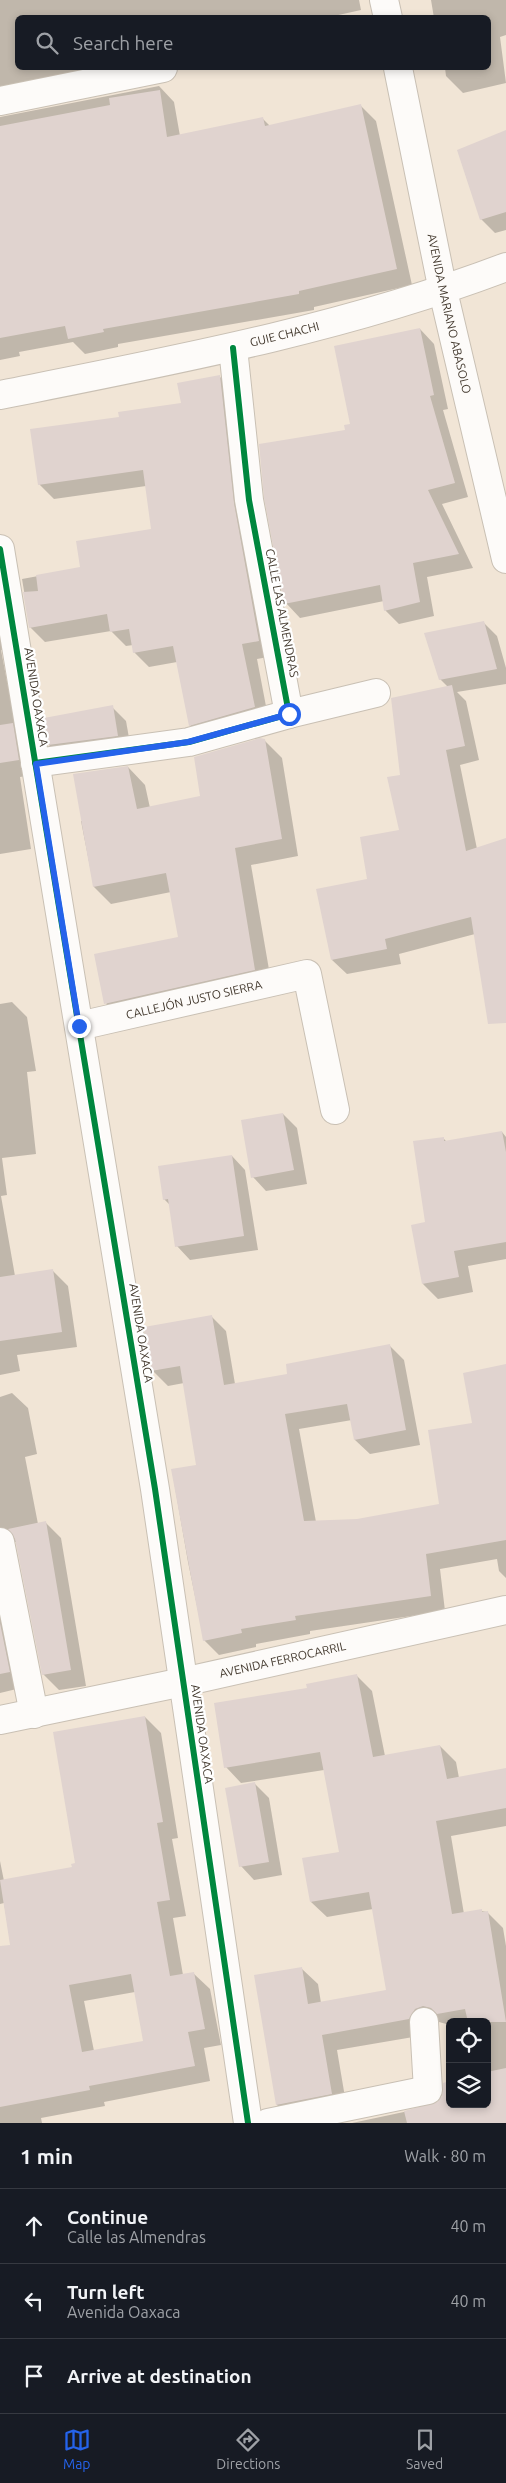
<!DOCTYPE html>
<html lang="en">
<head>
<meta charset="utf-8">
<style>
  :root { --surface:#171b24; --page:#242831; --text:#f1f3f6; --muted:#9ea1a6; --line:#363941; --accent:#2563eb }
  body { margin:0; font-family:Ubuntu,sans-serif; background:var(--page); color:var(--text) }
  .controls { position:absolute; right:15px; bottom:15px; display:grid; overflow:hidden; border-radius:8px; box-shadow:0 2px 8px #0003 }
  .controls button { width:45px; height:45px; display:grid; place-items:center; padding:0; border:0; border-bottom:1px solid var(--line); background:var(--surface); color:var(--text); font:25px sans-serif }
  .stop { position:absolute; width:15px; height:15px; margin:-11px; border:4px solid #2563eb; border-radius:50%; background:#fff }
  .stop.end { background:#2563eb; border-color:#fff; box-shadow:0 1px 5px #0008 }
  .list { margin:0; padding:0; list-style:none }
  h2 { display:flex; justify-content:space-between; align-items:center; height:65px; margin:0; padding:0 20px; font-size:21px }
  h2 small { font-size:16px; font-weight:400; color:var(--muted) }
  .list li { display:grid; grid-template-columns:32px 1fr auto; gap:15px; align-items:center; box-sizing:border-box; height:75px; padding:0 20px; border-top:1px solid var(--line) }
  .list b { display:block; font-size:19px; white-space:nowrap }
  .list p { margin:0; font-size:16px; white-space:nowrap; color:var(--muted) }
  .list em { font-size:16px; font-style:normal; color:var(--muted) }
  .icon { flex:none; width:28px; height:28px; fill:none; stroke:currentColor; stroke-width:2; stroke-linecap:round; stroke-linejoin:round }
  .map { position:relative; flex:none; width:506px; height:2123px; overflow:hidden }
  .search { position:absolute; background:var(--surface); box-shadow:0 2px 8px #0003; left:15px; right:15px; top:15px; height:55px; display:flex; align-items:center; gap:12px; box-sizing:border-box; padding:0 18px; border-radius:8px; color:var(--muted); font-size:19px }
  .sheet { height:290px; background:var(--surface) }
  nav { display:flex; justify-content:space-around; align-items:center; box-sizing:border-box; height:70px; border-top:1px solid var(--line); background:var(--surface); font-size:14px; color:var(--muted) }
  nav a { display:grid; justify-items:center; gap:2px }
  nav .on { color:var(--accent) }
  .map>svg:first-child { display:block }
  .shadow { fill:#0003; fill-rule:evenodd }
  .building { fill:#e0d3cf; fill-rule:evenodd }
  .lines { fill:none; stroke-linecap:round; stroke-linejoin:round }
  .minor-casing { stroke:#c9c0b4; stroke-width:30 }
  .minor { stroke:#fdfbf9; stroke-width:28 }
  .cycleway-casing { stroke:#fff; stroke-width:9 }
  .cycleway { stroke:#00873e; stroke-width:6 }
  .route { stroke:#2563eb; stroke-width:6 }
  .labels { text-anchor:middle; stroke-width:4.5; stroke-linejoin:round; paint-order:stroke }
  .street-label { font-size:12px; fill:#443a2f; stroke:#fff }
</style>
</head>
<body>
<div class="map">
<svg width="506" height="2123" viewBox="0 0 506 2123">
  <rect width="100%" height="100%" fill="#f1e5d6"/>
  <!-- shadow -->
  <g class="shadow">
    <polygon points="0,0 359,0 361,10 325,18 18,18 18,68 168,68 0,112 0,115"/>
    <polygon points="431,0 506,0 506,35 500,37 506,83 463,93 446,76 445,68 488,68 488,18 434,18"/>
    <polygon points="159,86 174,102 180,136 262,118 270,126 361,106 376,121 412,285 314,307 314,310 118,344 118,347 85,354 73,342 19,352 20,356 0,360 0,117"/>
    <polygon points="506,131 506,230 495,233 481,219"/>
    <polygon points="420,329 434,344 448,409 443,410 468,497 442,504 473,568 427,577 434,616 399,624 385,610 384,601 300,618 286,603 346,431"/>
    <polygon points="220,377 235,391 274,656 257,659 269,722 205,740 190,725 177,662 149,667 134,652 133,645 126,646 111,631 45,642 30,627 22,579 82,568 153,530 146,486 54,499 39,484 120,418 182,404"/>
    <polygon points="0,595 12,648 1,650 16,728 33,775 20,777 31,849 0,854"/>
    <polygon points="483,622 497,636 506,668 506,684 457,692 466,701 479,760 460,765 477,849 506,840 506,992 475,934 399,954 401,964 347,974 332,960 368,880 401,831 402,776 448,687 440,679"/>
    <polygon points="112,707 126,721 131,749 63,759 49,745 45,719"/>
    <polygon points="264,740 282,758 298,856 251,865 272,987 123,1021 106,1004 179,938 171,892 111,904 94,887 81,821 84,821 128,767 145,785 150,808 202,797"/>
    <polygon points="12,1002 27,1017 36,1071 27,1072 36,1154 2,1158 7,1195 1,1196 15,1276 53,1271 68,1286 77,1347 17,1355 20,1371 0,1375 0,1004"/>
    <polygon points="283,1114 297,1128 307,1184 266,1191 253,1177"/>
    <polygon points="502,1132 506,1137 506,1259 468,1266 473,1292 438,1299 423,1284 427,1223 443,1138 447,1142"/>
    <polygon points="232,1156 245,1170 258,1250 190,1260 177,1246 171,1206 164,1199"/>
    <polygon points="211,1316 226,1331 235,1384 289,1375 389,1345 404,1360 420,1445 370,1454 355,1440 352,1420 299,1429 316,1522 357,1520 440,1505 473,1424 506,1365 506,1578 499,1571 497,1559 440,1569 445,1611 310,1631 310,1634 256,1644 256,1647 219,1655 204,1640 188,1562 172,1470 197,1466 184,1383 168,1386 153,1371 146,1328"/>
    <polygon points="12,1393 28,1408 37,1454 25,1457 38,1524 46,1523 61,1538 86,1686 59,1690 43,1674 17,1542 14,1542 0,1561 0,1397"/>
    <polygon points="0,1562 25,1687 0,1693"/>
    <polygon points="356,1675 372,1691 385,1756 440,1746 456,1762 459,1778 506,1769 506,1826 451,1836 464,1914 481,1911 487,1912 503,1928 506,1946 506,2123 352,2123 432,2106 487,2104 487,2022 450,2022 450,2025 439,2022 431,2025 425,2035 337,2050 347,2109 293,2121 277,2105 256,1976 302,1969 318,1984 321,2003 387,1991 373,1909 327,1917 311,1902 341,1853 324,1770 241,1783 226,1767 308,1689"/>
    <path d="M 145,1717 L 161,1733 L 178,1838 L 172,1839 L 186,1916 L 173,1918 L 183,1975 L 193,1973 L 210,1989 L 221,2045 L 204,2048 L 210,2081 L 104,2102 L 105,2106 L 41,2118 L 42,2123 L 0,2123 L 0,1975 L 16,1972 L 4,1903 L 0,1904 L 0,1861 L 4,1881 L 73,1868 ZM 135,1992 L 145,2042 L 94,2051 L 84,2001 Z"/>
    <polygon points="255,1784 269,1798 282,1875 254,1880 241,1866"/>
  </g>
  <!-- building -->
  <g class="building">
    <polygon points="160,90 167,137 263,117 265,126 361,104 397,269 299,291 299,294 103,329 104,332 68,339 65,326 0,338 0,126 110,105 109,98"/>
    <polygon points="506,130 506,212 480,220 457,150"/>
    <polygon points="420,328 434,395 430,396 455,483 428,490 459,554 413,563 420,602 384,611 380,585 284,604 264,498 259,444 345,430 344,425 350,424 334,346"/>
    <polygon points="220,375 234,503 259,641 242,644 255,707 189,726 173,646 133,653 129,629 110,632 107,614 29,628 23,592 38,591 36,575 80,567 76,541 151,529 143,470 38,485 30,429 119,417 118,412 181,403 177,383"/>
    <polygon points="484,621 497,669 439,680 424,633"/>
    <polygon points="452,685 465,746 446,750 466,851 506,838 506,1023 488,1024 471,917 385,939 387,949 331,960 316,889 367,879 360,837 399,830 387,777 400,775 391,698"/>
    <polygon points="113,705 118,736 48,745 44,718"/>
    <polygon points="13,723 19,760 0,763 0,725"/>
    <polygon points="260,738 265,739 282,839 235,848 255,970 104,1004 94,954 178,937 166,873 93,887 73,774 128,766 137,809 200,796 194,757"/>
    <polygon points="283,1113 294,1170 251,1178 241,1120"/>
    <polygon points="502,1131 506,1152 506,1242 454,1251 459,1277 422,1284 411,1225 425,1222 413,1141 444,1137 444,1141"/>
    <polygon points="232,1155 244,1236 175,1247 168,1199 163,1200 158,1166"/>
    <polygon points="53,1269 62,1332 0,1341 0,1277"/>
    <polygon points="212,1315 224,1385 287,1374 286,1364 390,1344 406,1430 354,1440 347,1404 285,1414 304,1521 357,1519 439,1504 428,1430 472,1423 463,1373 506,1364 506,1540 426,1554 431,1596 295,1616 296,1620 241,1629 242,1633 203,1641 171,1469 196,1465 180,1366 151,1371 144,1327"/>
    <polygon points="46,1521 71,1670 42,1675 15,1539 8,1529"/>
    <polygon points="0,1623 10,1672 0,1674"/>
    <polygon points="357,1674 373,1757 440,1745 447,1779 506,1768 506,1808 436,1821 452,1914 482,1909 482,1912 488,1911 506,2022 468,2022 465,2009 437,2014 431,2008 423,2006 415,2009 409,2019 322,2035 332,2094 276,2105 254,1975 302,1967 308,2004 386,1990 369,1892 310,1902 302,1858 339,1852 320,1752 224,1768 214,1703 307,1688 306,1684"/>
    <path d="M 145,1716 L 163,1822 L 157,1823 L 170,1900 L 157,1902 L 170,1976 L 194,1972 L 205,2029 L 188,2032 L 195,2066 L 89,2086 L 90,2090 L 0,2107 L 0,1946 L 10,1945 L 0,1880 L 72,1867 L 71,1864 L 75,1863 L 53,1732 ZM 131,1974 L 143,2041 L 82,2052 L 69,1985 Z"/>
    <polygon points="255,1782 269,1862 239,1867 225,1788"/>
    <polygon points="506,2068 506,2123 407,2123 404,2111 437,2102 442,2096 443,2083 450,2081 450,2104 487,2104 487,2072"/>
  </g>
  <g class="lines">
    <defs>
      <g id="minor">
        <polyline points="384,0 388,18"/>
        <path id="s1" d="M 398,68 L 443,291 L 506,559"/>
        <polyline points="0,101 163,68"/>
        <path id="s2" d="M 0,395 C 171,361 343,329 506,267"/>
        <polyline points="0,549 155,1489 248,2123"/>
        <polyline points="289,714 376,693"/>
        <polyline points="35,763 189,742 289,714 249,500 233,348"/>
        <path id="s3" d="M 79,1026 L 307,974 L 335,1110"/>
        <polyline points="0,1542 34,1714"/>
        <path id="s4" d="M 0,1720 L 183,1682 L 506,1610"/>
        <polyline points="268,2123 428,2090 424,2022"/>
      </g>
    </defs>
    <!-- minor casing -->
    <use href="#minor" class="minor-casing"/>
    <!-- minor -->
    <use href="#minor" class="minor"/>
    <defs>
      <g id="cycleway">
        <polyline points="0,549 155,1489 248,2123"/>
        <polyline points="35,763 189,742 289,714 249,500 233,348"/>
      </g>
    </defs>
    <!-- cycleway casing -->
    <use href="#cycleway" class="cycleway-casing"/>
    <!-- cycleway -->
    <use href="#cycleway" class="cycleway"/>
  </g>
  <g class="lines">
    <!-- route -->
    <polyline class="route" points="79,1026 36,764 188,742 289,714"/>
  </g>
  <g class="labels">
    <!-- street labels -->
    <g class="street-label">
      <text dy="4" stroke="none"><textPath href="#s1" startOffset="251">AVENIDA MARIANO ABASOLO</textPath></text>
      <text dy="4" stroke="none"><textPath href="#s2" startOffset="291">GUIE CHACHI</textPath></text>
      <text transform="translate(282 613) rotate(79)" y="4">CALLE LAS ALMENDRAS</text>
      <text transform="translate(36 697) rotate(81)" y="4">AVENIDA OAXACA</text>
      <text dy="4" stroke="none"><textPath href="#s3" startOffset="118">CALLEJÓN JUSTO SIERRA</textPath></text>
      <text transform="translate(141 1333) rotate(81)" y="4">AVENIDA OAXACA</text>
      <text dy="4" stroke="none"><textPath href="#s4" startOffset="289">AVENIDA FERROCARRIL</textPath></text>
      <text transform="translate(202 1734) rotate(82)" y="4">AVENIDA OAXACA</text>
    </g>
  </g>
</svg>
<div class="controls">
<button><svg class="icon" aria-label="locate" viewBox="0 0 24 24"><circle cx="12" cy="12" r="6"/><path d="M12 2v4M12 18v4M2 12h4M18 12h4"/></svg></button>
<button><svg class="icon" aria-label="layers" viewBox="0 0 24 24"><path d="M12 4l9 5-9 5-9-5zM3 14l9 5 9-5"/></svg></button>
</div>
<div class="stop" style="left:289px;top:714px"></div>
<div class="stop end" style="left:79px;top:1026px"></div>
<div class="search"><svg class="icon" aria-label="search" viewBox="0 0 24 24"><circle cx="10" cy="10" r="6"/><path d="M15 15l6 6"/></svg>Search here</div>
</div>
<section class="sheet">
<h2>1 min<small>Walk · 80 m</small></h2>
<ul class="list">
<li><svg class="icon" aria-label="ahead" viewBox="0 0 24 24"><path d="M12 20V5M6 11l6-6 6 6"/></svg><div><b>Continue</b><p>Calle las Almendras</p></div><em>40 m</em></li>
<li><svg class="icon" aria-label="left" viewBox="0 0 24 24"><path d="M17 20v-9H6M10 6l-5 5 5 5"/></svg><div><b>Turn left</b><p>Avenida Oaxaca</p></div><em>40 m</em></li>
<li><svg class="icon" aria-label="arrive" viewBox="0 0 24 24"><path d="M6 21V4h12l-3 4 3 4H6"/></svg><div><b>Arrive at destination</b></div></li>
</ul>
</section>
<nav>
<a class="on"><svg class="icon" aria-label="map" viewBox="0 0 24 24"><path d="M3 6l6-2 6 2 6-2v14l-6 2-6-2-6 2zM9 4v14M15 6v14"/></svg>Map</a>
<a><svg class="icon" aria-label="directions" viewBox="0 0 24 24"><path d="M12 3l9 9-9 9-9-9zM9 14v-3h6M13 9l2 2-2 2"/></svg>Directions</a>
<a><svg class="icon" aria-label="saved" viewBox="0 0 24 24"><path d="M7 4h10v16l-5-4-5 4z"/></svg>Saved</a>
</nav>
</body>
</html>
